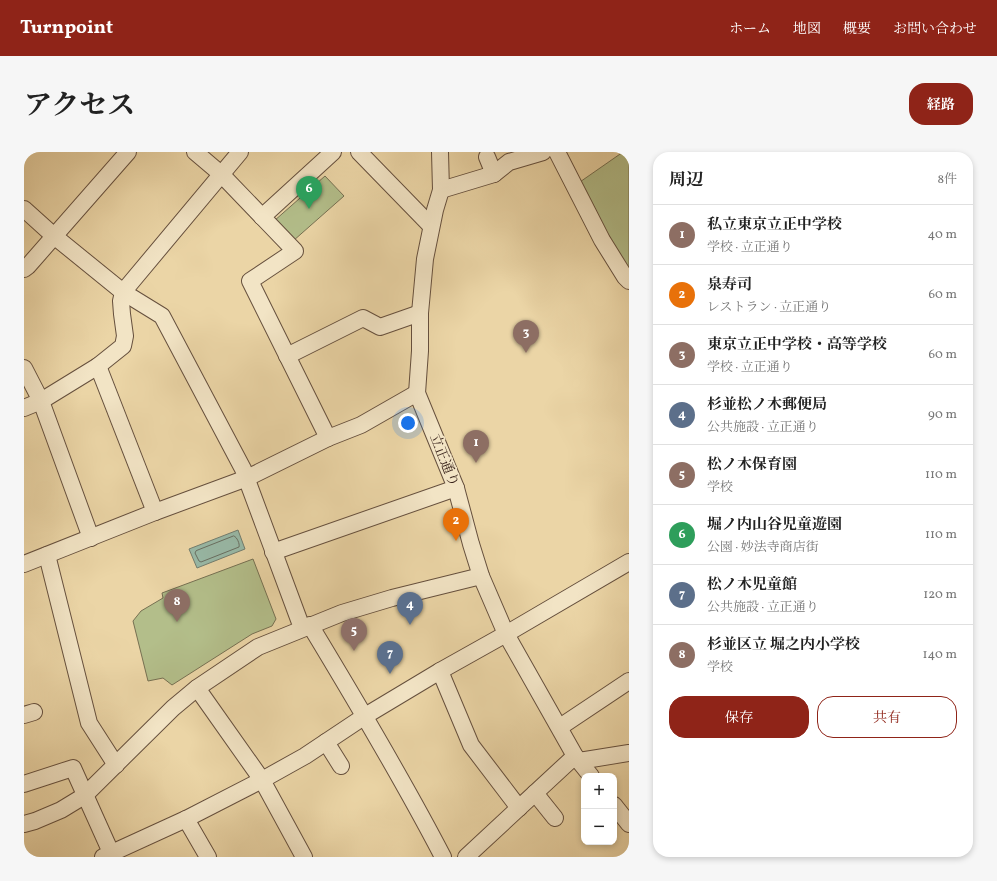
<!DOCTYPE html>
<html lang="ja">
<head>
<meta charset="utf-8">
<style>
  :root { --surface:#fff; --page:#f6f6f6; --text:#222; --muted:#767676; --line:#e0e0e0; --accent:#8f2418 }
  body { margin:0; font-family:Vollkorn,"Noto Serif JP",serif; background:var(--page); color:var(--text) }
  .controls { position:absolute; right:12px; bottom:12px; display:grid; overflow:hidden; border-radius:8px; box-shadow:0 2px 6px #0003 }
  .controls button { width:36px; height:36px; display:grid; place-items:center; padding:0; border:0; border-bottom:1px solid var(--line); background:var(--surface); color:var(--text); font:20px sans-serif }
  .you { position:absolute; left:384px; top:271px; width:14px; height:14px; margin:-10px; border:3px solid #fff; border-radius:50%; background:#1a73e8; box-shadow:0 0 0 6px #1a73e833 }
  .badge { display:grid; place-items:center; width:26px; height:26px; border-radius:50%; background:var(--accent); color:#fff; font-size:13px; font-weight:700 }
  .pin { position:absolute; translate:-50% -33px; filter:drop-shadow(0 1px 2px #0008) }
  .pin::after { content:''; position:absolute; top:21px; width:14px; height:12px; background:inherit; clip-path:polygon(0 0,100% 0,50% 100%) }
  .list { margin:0; padding:0; list-style:none }
  h2 { display:flex; justify-content:space-between; align-items:center; height:52px; margin:0; padding:0 16px; font-size:17px }
  h2 small { font-size:13px; font-weight:400; color:var(--muted) }
  .list li { display:grid; grid-template-columns:26px 1fr auto; gap:12px; align-items:center; box-sizing:border-box; height:60px; padding:0 16px; border-top:1px solid var(--line) }
  .list b { display:block; font-size:15px; white-space:nowrap }
  .list p { margin:0; font-size:13px; white-space:nowrap; color:var(--muted) }
  .list em { font-size:13px; font-style:normal; color:var(--muted) }
  .actions { display:flex; gap:8px; padding:12px 16px }
  .actions a { flex:1; padding:9px 0; border:1px solid var(--accent); border-radius:16px; text-align:center; font-size:14px; color:var(--accent) }
  .actions .main { background:var(--accent); color:#fff }
  .map { position:relative; flex:none; width:605px; height:705px; overflow:hidden; border-radius:16px }
  header { display:flex; align-items:center; gap:24px; box-sizing:border-box; height:56px; padding:0 20px; background:var(--accent); color:#fff }
  header strong { font-size:19px }
  nav { display:flex; gap:22px; margin-inline-start:auto; font-size:14px }
  .intro { display:flex; align-items:center; justify-content:space-between; box-sizing:border-box; height:96px; padding:0 24px }
  h1 { margin:0; font-size:28px }
  .button { padding:10px 18px; border-radius:16px; background:var(--accent); color:#fff; font-size:14px; font-weight:700 }
  main { display:flex; gap:24px; padding:0 24px }
  aside { flex:1; background:var(--surface); border-radius:16px; box-shadow:0 2px 6px #0003 }
  .map>svg:first-child { display:block }
  .green { fill:#b3be8a; stroke:#767052 }
  .water { fill:#98b9a7; stroke:#727d6f }
  .lines { fill:none; stroke-linecap:round; stroke-linejoin:round }
  .shore { stroke:#686e61; stroke-width:1 }
  .minor-casing { stroke:#66503e; stroke-width:18 }
  .minor { stroke:#f2e4c5; stroke-width:16 }
  .labels { text-anchor:middle; stroke-width:3.5; stroke-linejoin:round; paint-order:stroke }
  .street-label { font-size:14px; fill:#39231b; stroke:#f2e4c5 }
</style>
</head>
<body>
<header>
<strong>Turnpoint</strong>
<nav><a>ホーム</a><a>地図</a><a>概要</a><a>お問い合わせ</a></nav>
</header>
<div class="intro"><h1>アクセス</h1><a class="button">経路</a></div>
<main>
<div class="map">
<svg width="605" height="705" viewBox="0 0 605 705">
  <rect width="100%" height="100%" fill="#ebd5a6"/>
  <filter id="stains"><feTurbulence type="fractalNoise" baseFrequency=".005" numOctaves="4"/><feColorMatrix values="0 0 0 0 .2 0 0 0 0 .09 0 0 0 0 .02 0 0 0 .5 -.17"/></filter>
  <radialGradient id="worn" r=".72"><stop offset=".6" stop-color="#630" stop-opacity="0"/><stop offset="1" stop-color="#630" stop-opacity=".3"/></radialGradient>
  <!-- green -->
  <g class="green">
    <polygon points="599,0 605,0 605,125 553,32"/>
    <polygon points="301,24 320,44 269,89 250,69"/>
    <polygon points="229,407 252,467 248,474 228,482 148,533 139,526 124,529 109,469 117,459 139,446 138,441"/>
  </g>
  <!-- water -->
  <polygon class="water" points="214,378 221,397 173,416 165,397"/>
  <g class="lines">
    <!-- shore -->
    <path class="shore" d="M 210,384 C 213,385 216,392 215,395 L 177,410 L 175,409 L 171,401 L 172,399 Z"/>
    <defs>
      <g id="minor">
        <polyline points="171,0 197,22 271,99 226,129 304,286"/>
        <polyline points="335,0 407,74"/>
        <polyline points="416,0 417,38 411,58 401,107 396,161 396,199 393,241 432,336 447,392 457,424 482,482 551,604 567,624"/>
        <polyline points="533,0 578,88 601,125 605,129"/>
        <polyline points="463,5 470,22"/>
        <polyline points="417,38 470,22 485,10 519,0"/>
        <polyline points="0,57 30,84 99,140 138,164 219,317 278,476"/>
        <polyline points="238,65 309,0"/>
        <polyline points="0,117 4,114 104,0"/>
        <polyline points="263,204 339,166 356,175 396,161"/>
        <polyline points="74,214 131,360"/>
        <polyline points="0,216 17,249 67,386"/>
        <polyline points="0,256 17,249 74,214 99,194 101,184 98,162 97,149 99,140 216,0"/>
        <polyline points="249,400 432,336"/>
        <polyline points="23,403 65,571 92,613"/>
        <polyline points="0,412 131,360 223,326 304,286 337,273 393,241"/>
        <path d="M 286,473 C 332,549 378,626 419,705"/>
        <polyline points="416,519 447,593 495,656"/>
        <polyline points="173,536 238,628 280,705"/>
        <polyline points="0,563 10,560"/>
        <polyline points="536,575 605,529"/>
        <polyline points="302,590 317,614"/>
        <polyline points="555,609 605,601"/>
        <polyline points="0,632 49,616 89,705"/>
        <polyline points="511,641 531,666"/>
        <polyline points="590,653 605,672"/>
        <polyline points="162,667 184,705"/>
        <polyline points="0,672 11,669 37,658 60,644 149,556 173,536 234,495 318,461 368,446 457,424"/>
        <polyline points="79,705 162,667 238,628 281,604 341,564 416,519 482,482 605,410"/>
        <polyline points="442,705 551,604"/>
      </g>
    </defs>
    <!-- minor casing -->
    <use href="#minor" class="minor-casing"/>
    <!-- minor -->
    <use href="#minor" class="minor"/>
  </g>
  <g class="labels">
    <!-- street labels -->
    <g class="street-label">
      <text transform="translate(421 308) rotate(68)" y="5">立正通り</text>
    </g>
  </g>
  <rect width="100%" height="100%" filter="url(#stains)"/>
  <rect width="100%" height="100%" fill="url(#worn)"/>
</svg>
<div class="controls">
<button>+</button>
<button>−</button>
</div>
<div class="you"></div>
<div class="pin badge" style="left:452px;top:311px;background:#8d6e63">1</div>
<div class="pin badge" style="left:432px;top:389px;background:#e8710a">2</div>
<div class="pin badge" style="left:502px;top:201px;background:#8d6e63">3</div>
<div class="pin badge" style="left:386px;top:473px;background:#5c6f8a">4</div>
<div class="pin badge" style="left:330px;top:499px;background:#8d6e63">5</div>
<div class="pin badge" style="left:285px;top:57px;background:#2e9e5b">6</div>
<div class="pin badge" style="left:366px;top:522px;background:#5c6f8a">7</div>
<div class="pin badge" style="left:153px;top:470px;background:#8d6e63">8</div>
</div>
<aside>
<h2>周辺<small>8件</small></h2>
<ul class="list">
<li><span class="badge" style="background:#8d6e63">1</span><div><b>私立東京立正中学校</b><p>学校 · 立正通り</p></div><em>40 m</em></li>
<li><span class="badge" style="background:#e8710a">2</span><div><b>泉寿司</b><p>レストラン · 立正通り</p></div><em>60 m</em></li>
<li><span class="badge" style="background:#8d6e63">3</span><div><b>東京立正中学校・高等学校</b><p>学校 · 立正通り</p></div><em>60 m</em></li>
<li><span class="badge" style="background:#5c6f8a">4</span><div><b>杉並松ノ木郵便局</b><p>公共施設 · 立正通り</p></div><em>90 m</em></li>
<li><span class="badge" style="background:#8d6e63">5</span><div><b>松ノ木保育園</b><p>学校</p></div><em>110 m</em></li>
<li><span class="badge" style="background:#2e9e5b">6</span><div><b>堀ノ内山谷児童遊園</b><p>公園 · 妙法寺商店街</p></div><em>110 m</em></li>
<li><span class="badge" style="background:#5c6f8a">7</span><div><b>松ノ木児童館</b><p>公共施設 · 立正通り</p></div><em>120 m</em></li>
<li><span class="badge" style="background:#8d6e63">8</span><div><b>杉並区立 堀之内小学校</b><p>学校</p></div><em>140 m</em></li>
</ul>
<div class="actions"><a class="main">保存</a><a>共有</a></div>
</aside>
</main>
</body>
</html>
